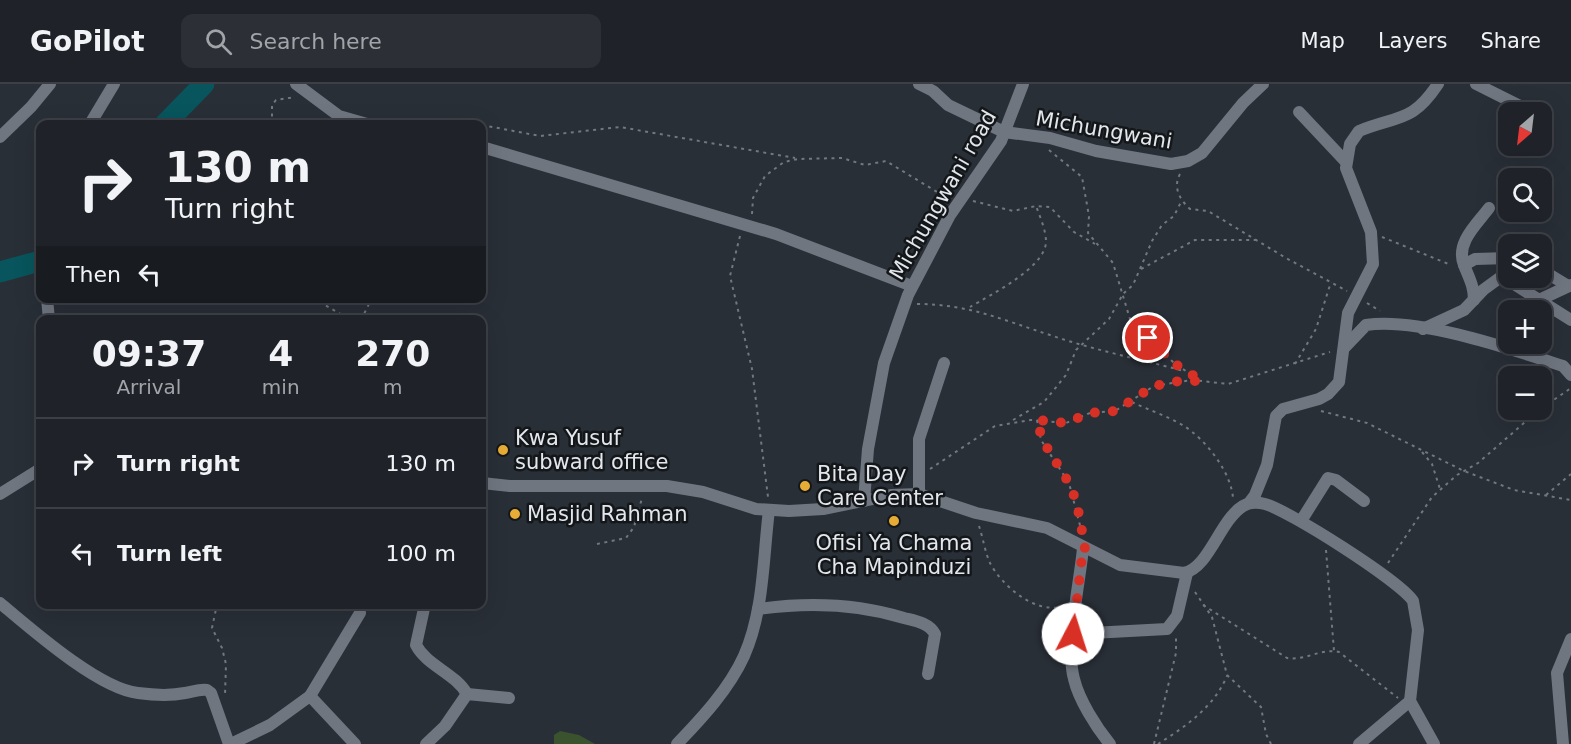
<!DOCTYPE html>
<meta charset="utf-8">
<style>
:root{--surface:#1f2329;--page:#2c2f35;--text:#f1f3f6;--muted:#a1a4a8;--line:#3c4046}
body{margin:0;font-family:"DejaVu Sans",sans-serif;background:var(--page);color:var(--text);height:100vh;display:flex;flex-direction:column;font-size:22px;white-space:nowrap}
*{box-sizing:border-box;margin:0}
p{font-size:20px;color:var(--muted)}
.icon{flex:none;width:33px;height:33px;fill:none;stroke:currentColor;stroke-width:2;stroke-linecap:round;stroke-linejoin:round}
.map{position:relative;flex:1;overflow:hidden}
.panel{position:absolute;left:36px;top:231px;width:450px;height:294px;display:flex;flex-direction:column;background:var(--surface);border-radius:12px;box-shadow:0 6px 24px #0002,0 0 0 2px var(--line)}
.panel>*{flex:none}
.banner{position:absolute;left:36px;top:36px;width:450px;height:183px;border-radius:12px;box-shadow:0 6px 24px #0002,0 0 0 2px var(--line);background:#1f2329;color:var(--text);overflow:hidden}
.needle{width:39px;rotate:208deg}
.buttons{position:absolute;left:1498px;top:18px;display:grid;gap:12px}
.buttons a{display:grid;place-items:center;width:54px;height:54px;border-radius:12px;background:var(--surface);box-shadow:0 6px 24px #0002,0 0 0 2px var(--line);font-size:30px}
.pin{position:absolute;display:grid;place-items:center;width:51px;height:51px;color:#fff;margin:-26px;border:3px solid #fff;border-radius:50%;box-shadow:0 2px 6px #0007}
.me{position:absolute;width:66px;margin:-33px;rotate:5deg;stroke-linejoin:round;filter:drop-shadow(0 0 4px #0008)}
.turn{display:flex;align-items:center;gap:21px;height:126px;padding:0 30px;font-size:27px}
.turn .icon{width:78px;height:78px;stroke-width:2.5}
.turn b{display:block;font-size:42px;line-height:51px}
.then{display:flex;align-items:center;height:57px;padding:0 30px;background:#0003;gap:12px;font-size:22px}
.eta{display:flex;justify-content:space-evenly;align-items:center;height:102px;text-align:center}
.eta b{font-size:36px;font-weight:700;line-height:42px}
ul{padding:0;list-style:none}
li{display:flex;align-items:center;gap:18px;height:90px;padding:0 30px;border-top:2px solid var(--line)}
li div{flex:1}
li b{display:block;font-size:22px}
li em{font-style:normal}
header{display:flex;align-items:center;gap:36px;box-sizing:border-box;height:84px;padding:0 30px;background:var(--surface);border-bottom:2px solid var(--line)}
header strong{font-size:28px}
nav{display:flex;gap:33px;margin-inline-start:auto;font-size:21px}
.search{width:420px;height:54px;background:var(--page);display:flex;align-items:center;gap:15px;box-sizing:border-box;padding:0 21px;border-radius:12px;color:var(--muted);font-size:22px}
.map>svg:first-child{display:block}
.green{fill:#3a522e}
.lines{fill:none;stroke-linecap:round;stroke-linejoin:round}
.river{stroke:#08555d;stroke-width:21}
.path{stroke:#72787e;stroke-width:2;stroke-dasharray:3 4.5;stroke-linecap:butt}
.street{stroke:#707680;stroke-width:12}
.route{stroke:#d93025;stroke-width:10;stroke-dasharray:0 18}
.poi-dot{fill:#e7ac36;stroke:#14171a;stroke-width:2}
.labels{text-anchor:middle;stroke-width:5;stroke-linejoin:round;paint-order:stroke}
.street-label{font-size:21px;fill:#e3e7ec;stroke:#14171a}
.poi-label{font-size:21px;fill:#e3e7ec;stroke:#14171a;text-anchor:start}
</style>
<header>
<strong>GoPilot</strong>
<div class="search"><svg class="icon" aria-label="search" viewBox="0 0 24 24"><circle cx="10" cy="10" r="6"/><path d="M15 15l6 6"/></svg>Search here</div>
<nav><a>Map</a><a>Layers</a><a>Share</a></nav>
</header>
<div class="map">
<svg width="1571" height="660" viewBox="0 0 1571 660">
<rect width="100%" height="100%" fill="#292f37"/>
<!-- green -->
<path class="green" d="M560,647l19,4 16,9h-41v-9z"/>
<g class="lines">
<!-- river -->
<g class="river">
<path d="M165,40l39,-40"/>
<path d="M0,188l40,-11"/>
</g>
<!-- path -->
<g class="path">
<path d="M272,40v-19l4,-5 19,-3"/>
<path d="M461,40h16"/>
<path d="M482,41l58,11 80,-9 175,31"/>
<path d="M1049,66l33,27 7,39 -1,17 25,30 17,56 45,45 25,16"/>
<path d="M1180,90c-7,13 -1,25 10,35l18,2 78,47 61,33"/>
<path d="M973,117l40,10 23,-5 14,1 24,25 21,12"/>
<path d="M752,130l1,-16 12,-22 19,-14 14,-3 44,-1 23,7 21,-4 61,37"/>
<path d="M740,152l-10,40 22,93 16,128"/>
<path d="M1382,153l69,28"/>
<path d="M1141,185l54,-29h62"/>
<path d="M313,214l31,18 18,1"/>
<path d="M1367,219l13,8"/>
<path d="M917,220c51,0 86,16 133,31 44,15 89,24 134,36"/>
<path d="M970,223c20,-12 75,-39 76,-65 0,-12 -6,-25 -10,-36"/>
<path d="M361,236l11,-22"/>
<path d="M1295,280l21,-35 15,-47"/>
<path d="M1132,318c16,8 36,14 52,24 22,14 47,46 49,72"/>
<path d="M1542,324l29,-20"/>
<path d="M1321,327l46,12 97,48 50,19 57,10"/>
<path d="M1013,336l31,-18 22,-27 10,-25 33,-31 14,-25 10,-9 19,-44 10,-16 12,-9 8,-16"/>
<path d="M1037,336l4,20 28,43 13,50"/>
<path d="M1422,368l10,12 8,25"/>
<path d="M930,385l65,-43 36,-6 35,3 24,-10 25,-2 39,-25 38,-6 36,4 102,-32"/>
<path d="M1546,411l25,-21"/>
<path d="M979,442c4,12 6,26 11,37 12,23 46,52 73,43"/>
<path d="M597,460l29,-6 8,-11 8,-29"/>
<path d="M1326,466l8,101"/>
<path d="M1388,479l44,-66 25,-22 21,-12 61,-53"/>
<path d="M1195,508l17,25 15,58 34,32 5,27 5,10"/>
<path d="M213,520l3,5 -4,19 10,20 4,16 -1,31"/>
<path d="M1203,521l84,53c19,3 33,-10 52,-6l59,46"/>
<path d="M1154,660l22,-91v-17"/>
<path d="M1158,660c27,-17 56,-37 69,-68"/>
</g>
<!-- street -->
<g class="street">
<path d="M296,0l43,32 28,8"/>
<path d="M919,0l14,7 15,14 56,27 46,6 46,13 75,13 17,-3 14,-8 41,-50 20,-19"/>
<path d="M1476,0l56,28"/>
<path d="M1299,28l47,50"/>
<path d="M1542,34l5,3"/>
<path d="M90,40l24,-40"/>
<path d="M0,53l31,-30 19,-23"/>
<path d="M482,63l294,87 136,52"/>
<path d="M1464,181l11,-6 34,-1"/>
<path d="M1542,186l26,16"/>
<path d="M1503,193l68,43"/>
<path d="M47,214l2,22"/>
<path d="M1474,216c0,-14 -5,-22 -10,-35 -9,-22 13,-41 25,-57"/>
<path d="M1539,216l32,-15"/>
<path d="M1423,245l41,-19 19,-20 26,-19"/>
<path d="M1344,264l22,-23c52,-8 145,24 197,41l8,9"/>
<path d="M482,399l28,3h157l36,6 53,17 33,2 34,-2 69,-14 27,-1 57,19 71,15 73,37 64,8c25,-5 36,-53 59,-67 7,-4 14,-4 22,-2 23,6 135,77 148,97l5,29 -8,71 24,43"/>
<path d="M0,410l40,-25"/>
<path d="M919,410v-55l25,-76"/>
<path d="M864,417l4,-52 16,-86 24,-68 42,-80 51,-74 22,-57"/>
<path d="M1249,419l6,-8 12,-30 9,-49 7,-7 36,-10 9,-5 11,-12 9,-69 25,-49 -2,-32 -25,-64 4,-24 9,-13c40,-16 53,-8 79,-47"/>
<path d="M1301,437l27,-43 8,2 28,21"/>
<path d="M1083,464c-3,34 -18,99 -9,131 5,21 22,48 36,65"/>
<path d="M0,519c31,26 99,86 138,90 15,2 32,3 47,0 7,-1 14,-4 22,-3l4,3 18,51"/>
<path d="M425,520l-9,41c11,21 39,28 51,49"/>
<path d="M758,525c50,-7 97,-6 146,9 12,3 25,5 31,16l-7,40"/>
<path d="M1073,550l94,-5 10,-13 10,-43"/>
<path d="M310,612l45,48"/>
<path d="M231,660l39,-19 40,-29 50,-83"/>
<path d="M426,660l19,-18 22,-32 42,4"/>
<path d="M677,660c25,-26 52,-55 67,-88 20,-45 19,-98 25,-146"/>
<path d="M1359,660l51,-43"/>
<path d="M1563,660l-6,-71 14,-34"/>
</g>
</g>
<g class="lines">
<!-- route -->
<path class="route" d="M1073,550l10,-86 2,1c-4,-21 -6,-46 -16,-65 -12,-24 -26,-35 -32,-64l29,3 24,-10 25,-2 39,-25 25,-5h23l-27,-17 -27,-26"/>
</g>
<!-- markers -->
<g class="poi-dot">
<circle cx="503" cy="366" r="6"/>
<circle cx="805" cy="402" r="6"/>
<circle cx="515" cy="430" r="6"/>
<circle cx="894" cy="437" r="6"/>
</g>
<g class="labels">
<!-- street labels -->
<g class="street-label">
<text transform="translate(1104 46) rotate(10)" y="7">Michungwani</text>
<text transform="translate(943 111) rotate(-60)" y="7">Michungwani road</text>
</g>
<!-- poi labels -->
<g class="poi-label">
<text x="515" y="361">Kwa Yusuf<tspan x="515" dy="24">subward office</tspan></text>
<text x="817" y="397">Bita Day<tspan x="817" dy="24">Care Center</tspan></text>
<text x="527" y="437">Masjid Rahman</text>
<text x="894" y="466" text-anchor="middle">Ofisi Ya Chama<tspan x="894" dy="24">Cha Mapinduzi</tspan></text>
</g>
</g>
</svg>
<div class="buttons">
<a><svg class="needle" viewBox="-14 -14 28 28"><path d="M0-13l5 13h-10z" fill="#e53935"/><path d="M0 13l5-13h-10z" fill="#a1a4a8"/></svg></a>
<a><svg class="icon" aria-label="search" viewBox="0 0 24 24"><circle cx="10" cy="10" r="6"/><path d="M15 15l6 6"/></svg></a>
<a><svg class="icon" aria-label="layers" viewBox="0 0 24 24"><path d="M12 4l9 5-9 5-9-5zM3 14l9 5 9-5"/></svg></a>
<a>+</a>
<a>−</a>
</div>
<div class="pin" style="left:1148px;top:254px;background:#d93025"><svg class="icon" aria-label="arrive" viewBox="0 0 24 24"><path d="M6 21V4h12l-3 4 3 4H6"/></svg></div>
<svg class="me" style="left:1073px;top:550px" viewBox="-20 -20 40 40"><circle r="19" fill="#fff"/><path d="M0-13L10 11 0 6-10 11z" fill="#d93025"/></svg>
<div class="banner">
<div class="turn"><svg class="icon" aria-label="right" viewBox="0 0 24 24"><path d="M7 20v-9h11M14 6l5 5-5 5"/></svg><div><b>130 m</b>Turn right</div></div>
<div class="then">Then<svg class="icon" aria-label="left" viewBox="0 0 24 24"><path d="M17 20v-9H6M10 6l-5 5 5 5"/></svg></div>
</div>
<section class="panel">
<div class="eta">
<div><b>09:37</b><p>Arrival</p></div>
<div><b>4</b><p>min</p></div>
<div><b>270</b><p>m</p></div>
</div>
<ul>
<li><svg class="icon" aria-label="right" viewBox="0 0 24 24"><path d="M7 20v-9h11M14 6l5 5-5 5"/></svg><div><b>Turn right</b></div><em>130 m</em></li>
<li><svg class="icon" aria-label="left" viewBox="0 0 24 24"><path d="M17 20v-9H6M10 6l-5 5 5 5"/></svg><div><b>Turn left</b></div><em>100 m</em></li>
</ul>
</section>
</div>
